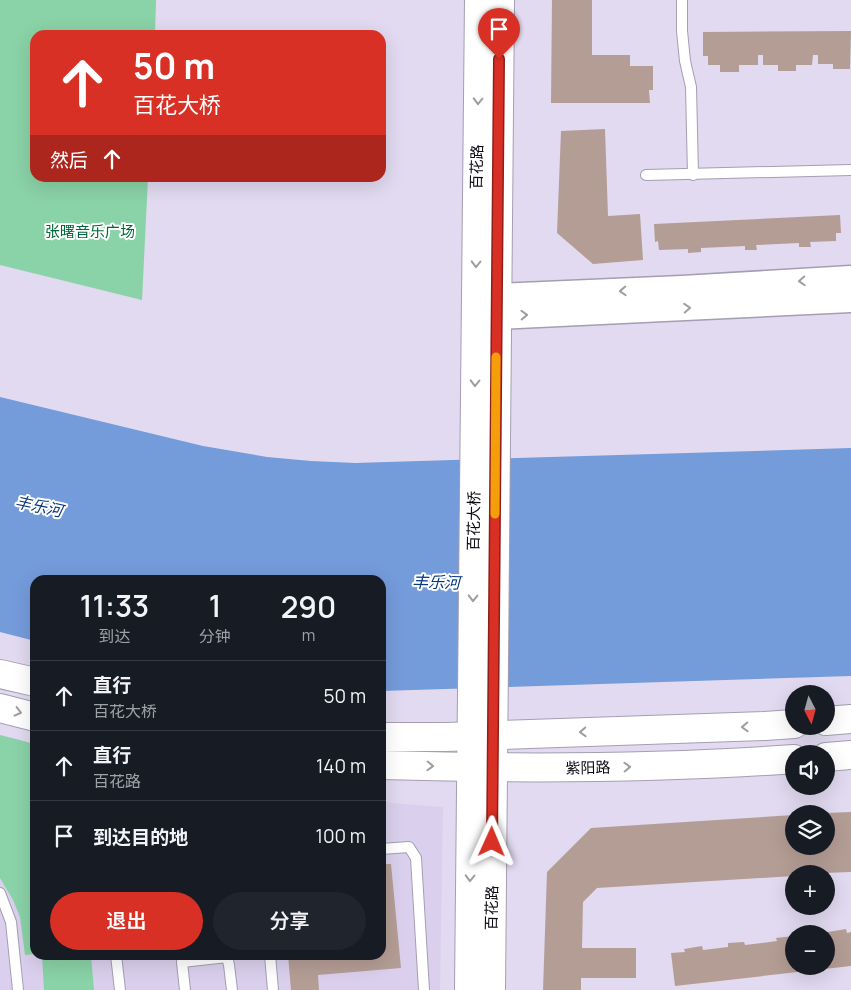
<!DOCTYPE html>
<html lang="zh">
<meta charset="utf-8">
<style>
:root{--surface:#171b24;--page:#20242c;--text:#f1f3f6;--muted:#9ea1a6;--line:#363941;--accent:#d93025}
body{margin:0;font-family:Manrope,"Noto Sans SC",sans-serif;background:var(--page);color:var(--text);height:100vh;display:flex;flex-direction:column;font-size:19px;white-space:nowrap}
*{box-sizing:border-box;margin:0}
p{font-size:16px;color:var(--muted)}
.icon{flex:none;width:28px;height:28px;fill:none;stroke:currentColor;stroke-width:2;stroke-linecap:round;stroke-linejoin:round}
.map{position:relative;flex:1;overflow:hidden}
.side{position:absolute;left:30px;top:575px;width:356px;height:385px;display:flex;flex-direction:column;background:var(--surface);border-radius:15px;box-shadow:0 5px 20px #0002}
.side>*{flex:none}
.top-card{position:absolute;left:30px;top:30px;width:356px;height:152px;border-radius:15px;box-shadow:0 5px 20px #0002;background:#d93025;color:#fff;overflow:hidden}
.needle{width:32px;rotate:174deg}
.buttons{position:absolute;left:785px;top:685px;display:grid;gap:10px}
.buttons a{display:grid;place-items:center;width:50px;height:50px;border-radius:50%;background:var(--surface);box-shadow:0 5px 20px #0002;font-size:25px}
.pin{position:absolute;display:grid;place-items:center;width:42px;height:42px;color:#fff;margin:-51px -21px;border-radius:50% 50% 50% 0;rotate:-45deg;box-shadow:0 0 5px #0007}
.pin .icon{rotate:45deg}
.me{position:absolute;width:55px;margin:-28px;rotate:1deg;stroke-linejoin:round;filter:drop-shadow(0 0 4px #0008)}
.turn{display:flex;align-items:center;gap:18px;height:105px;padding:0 20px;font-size:22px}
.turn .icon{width:65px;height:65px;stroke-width:2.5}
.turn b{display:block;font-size:35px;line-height:42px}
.then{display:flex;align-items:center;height:48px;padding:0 20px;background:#0003;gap:10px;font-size:19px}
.eta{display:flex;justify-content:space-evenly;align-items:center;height:85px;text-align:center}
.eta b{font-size:30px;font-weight:600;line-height:35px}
.action{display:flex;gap:10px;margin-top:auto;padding:10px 20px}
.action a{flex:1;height:58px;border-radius:30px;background:var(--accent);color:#fff;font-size:20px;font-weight:600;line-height:58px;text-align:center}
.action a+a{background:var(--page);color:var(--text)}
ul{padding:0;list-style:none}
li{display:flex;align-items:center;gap:15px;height:70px;padding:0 20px;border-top:1px solid var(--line)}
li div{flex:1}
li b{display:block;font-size:19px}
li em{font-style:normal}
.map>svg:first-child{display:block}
.built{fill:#dad0ed}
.green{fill:#8ad2a7}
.water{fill:#749bda}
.building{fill:#b49d95}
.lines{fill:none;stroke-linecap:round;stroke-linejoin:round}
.service-casing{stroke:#a59eb2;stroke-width:12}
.tertiary-casing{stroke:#a59eb2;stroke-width:29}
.secondary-casing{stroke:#a59eb2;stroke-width:30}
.primary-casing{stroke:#a59eb2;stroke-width:30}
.service{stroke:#fff;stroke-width:10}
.tertiary{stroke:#fff;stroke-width:26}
.secondary{stroke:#fff;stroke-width:28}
.primary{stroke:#fff;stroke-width:28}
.oneway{stroke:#9e9da0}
.route-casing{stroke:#8d1f18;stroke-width:12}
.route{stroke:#d93025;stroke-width:9}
.slow{stroke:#f59e0b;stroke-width:9}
.labels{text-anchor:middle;stroke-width:4;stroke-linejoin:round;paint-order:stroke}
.street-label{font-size:15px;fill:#0c0a11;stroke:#fff}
.park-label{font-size:15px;fill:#01663c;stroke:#fff}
.water-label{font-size:16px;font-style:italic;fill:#083981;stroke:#fff}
</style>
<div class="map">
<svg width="851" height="990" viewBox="0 0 851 990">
<rect width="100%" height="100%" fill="#e1daf0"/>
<!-- built -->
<path class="built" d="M0,735l35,9v211h346v-153l62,5 -3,183h-440z"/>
<!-- green -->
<g class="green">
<path d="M0,0h156l-1,35h-120v143h113l-6,122 -142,-35z"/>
<path d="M0,735l35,9v210l-10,1 -5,-38 -7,-17 -13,-22z"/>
<path d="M42,955h49l3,35h-50z"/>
</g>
<!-- water -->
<path class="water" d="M0,397l203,49 64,11 44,4 44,2 496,-15v228l-470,15v-111h-346v61l-35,-9z"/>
<!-- building -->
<g class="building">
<path d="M552,0h40v55h38v11h23v24h-4l1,13h-99z"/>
<path d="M851,31l-1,38h-17v-5h-15v-9h-5l-1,10h-16v6h-18v-6h-15v-10h-5v10h-19v7h-19v-7h-12v-9h-5v-24z"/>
<path d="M605,129l3,87 32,-2 3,46 -50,4 -36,-31 4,-102z"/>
<path d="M840,215l1,18h-5v8l-26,1 1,5h-12v-4l-43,2 1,5h-12v-4l-44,2v4l-13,1v-4l-29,1 -1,-9 -3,1 -1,-18z"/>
<path d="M851,812v60l-57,2v2l-197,12 -14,14 -1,46h54v30h-55v12h-38l4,-118 44,-44 203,-13v31h32v-33z"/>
<path d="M381,864h10l10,104 -83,7 1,15h-28l-3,-35h93z"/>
<path d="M846,929l1,4 4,-1v34l-176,20 -4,-33 14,-1 -1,-3 18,-3 1,4 25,-3v-4l16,-1 1,3 32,-4 -1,-3 18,-2v30h32v-31h2v-3z"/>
</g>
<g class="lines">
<!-- service casing -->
<g class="service-casing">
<g id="service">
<path d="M682,0v31l3,30 6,26 2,88"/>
<path d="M646,175l205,-5"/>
<path d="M381,849l28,-2 7,11 8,132"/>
<path d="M0,893l11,29 7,68"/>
<path d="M116,955l4,35"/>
<path d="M270,955l3,35"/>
<path d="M185,990l-3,-28 45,-5 2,8 3,25"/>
</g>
</g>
<!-- tertiary casing -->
<g class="tertiary-casing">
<g id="tertiary">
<path d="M476,298l206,-9 169,-10"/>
<path d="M476,317l375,-18"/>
</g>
</g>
<!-- secondary casing -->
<g class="secondary-casing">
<g id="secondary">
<path d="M0,674l35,8"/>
<path d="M0,708l35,9"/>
<path d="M826,721l25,-2"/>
<path d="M381,737h65l319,-11 29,-2"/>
<path d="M826,757l25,-2"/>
<path d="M381,765c138,4 275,4 413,-6"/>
</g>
</g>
<!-- primary casing -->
<g class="primary-casing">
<g id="primary">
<path d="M469,990l10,-990"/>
<path d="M491,990l9,-990"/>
</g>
</g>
<!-- service -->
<use href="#service" class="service"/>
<!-- tertiary -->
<use href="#tertiary" class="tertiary"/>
<!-- secondary -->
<use href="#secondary" class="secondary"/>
<!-- primary -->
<use href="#primary" class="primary"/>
</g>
<!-- one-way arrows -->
<defs><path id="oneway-chevron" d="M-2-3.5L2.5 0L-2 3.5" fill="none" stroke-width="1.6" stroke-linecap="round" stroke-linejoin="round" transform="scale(1.25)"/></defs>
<g class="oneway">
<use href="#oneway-chevron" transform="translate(478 101) rotate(91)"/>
<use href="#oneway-chevron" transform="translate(476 264) rotate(91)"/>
<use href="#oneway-chevron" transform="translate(802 281) rotate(177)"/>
<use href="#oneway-chevron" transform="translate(623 291) rotate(178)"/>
<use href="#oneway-chevron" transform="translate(687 308) rotate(-4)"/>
<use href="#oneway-chevron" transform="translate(524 315) rotate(-2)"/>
<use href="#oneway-chevron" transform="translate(475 383) rotate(91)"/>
<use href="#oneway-chevron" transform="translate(473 598) rotate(91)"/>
<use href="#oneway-chevron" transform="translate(18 712) rotate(14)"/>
<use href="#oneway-chevron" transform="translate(745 727) rotate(178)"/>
<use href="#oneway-chevron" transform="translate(583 732) rotate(178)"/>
<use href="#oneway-chevron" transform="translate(430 766) rotate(2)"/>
<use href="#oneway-chevron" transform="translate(627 767) rotate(-2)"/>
<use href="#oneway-chevron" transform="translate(470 878) rotate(91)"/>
</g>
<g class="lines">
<!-- route casing -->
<g class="route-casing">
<path id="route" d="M492,842l7,-783"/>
</g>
<!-- route -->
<use href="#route" class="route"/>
<!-- slow -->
<path class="slow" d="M495,514l1,-157"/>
</g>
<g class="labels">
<!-- street labels -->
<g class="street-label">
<text transform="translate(477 167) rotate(-89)" y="5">百花路</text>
<text transform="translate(474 521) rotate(-89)" y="5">百花大桥</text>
<text transform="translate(588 768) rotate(-1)" y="5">紫阳路</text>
<text transform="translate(492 908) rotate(-89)" y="5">百花路</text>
</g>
<!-- park labels -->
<g class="park-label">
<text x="90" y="237">张曙音乐广场</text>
</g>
<!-- water labels -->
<g class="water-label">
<text transform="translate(39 506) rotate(12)" y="6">丰乐河</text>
<text transform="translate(436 582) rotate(1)" y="6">丰乐河</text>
</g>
</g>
</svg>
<div class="buttons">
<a><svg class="needle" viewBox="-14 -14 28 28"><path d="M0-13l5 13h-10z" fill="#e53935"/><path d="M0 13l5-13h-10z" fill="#9ea1a6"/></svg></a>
<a><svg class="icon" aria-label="sound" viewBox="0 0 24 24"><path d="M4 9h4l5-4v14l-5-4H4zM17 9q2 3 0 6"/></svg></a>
<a><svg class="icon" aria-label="layers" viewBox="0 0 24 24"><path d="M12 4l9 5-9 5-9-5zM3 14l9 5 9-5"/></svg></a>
<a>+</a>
<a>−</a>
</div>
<div class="pin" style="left:499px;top:59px;background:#d93025"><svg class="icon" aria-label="arrive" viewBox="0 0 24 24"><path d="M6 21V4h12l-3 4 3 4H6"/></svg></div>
<svg class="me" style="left:492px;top:842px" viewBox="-20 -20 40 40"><path d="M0-17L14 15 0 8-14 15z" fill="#d93025" stroke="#fff" stroke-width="4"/></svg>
<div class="top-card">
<div class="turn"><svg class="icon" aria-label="ahead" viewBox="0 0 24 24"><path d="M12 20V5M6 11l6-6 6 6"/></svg><div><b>50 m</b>百花大桥</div></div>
<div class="then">然后<svg class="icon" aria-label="ahead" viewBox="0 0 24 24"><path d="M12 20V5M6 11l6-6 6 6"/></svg></div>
</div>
<section class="side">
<div class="eta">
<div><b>11:33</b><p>到达</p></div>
<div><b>1</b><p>分钟</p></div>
<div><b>290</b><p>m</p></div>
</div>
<ul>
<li><svg class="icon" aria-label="ahead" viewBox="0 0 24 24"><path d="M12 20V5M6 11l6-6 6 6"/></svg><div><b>直行</b><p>百花大桥</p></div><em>50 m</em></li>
<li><svg class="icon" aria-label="ahead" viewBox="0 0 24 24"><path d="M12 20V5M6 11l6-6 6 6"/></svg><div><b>直行</b><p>百花路</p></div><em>140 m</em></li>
<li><svg class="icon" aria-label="arrive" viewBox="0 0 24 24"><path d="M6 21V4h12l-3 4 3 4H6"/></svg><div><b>到达目的地</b></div><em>100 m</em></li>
</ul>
<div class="action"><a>退出</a><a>分享</a></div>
</section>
</div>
